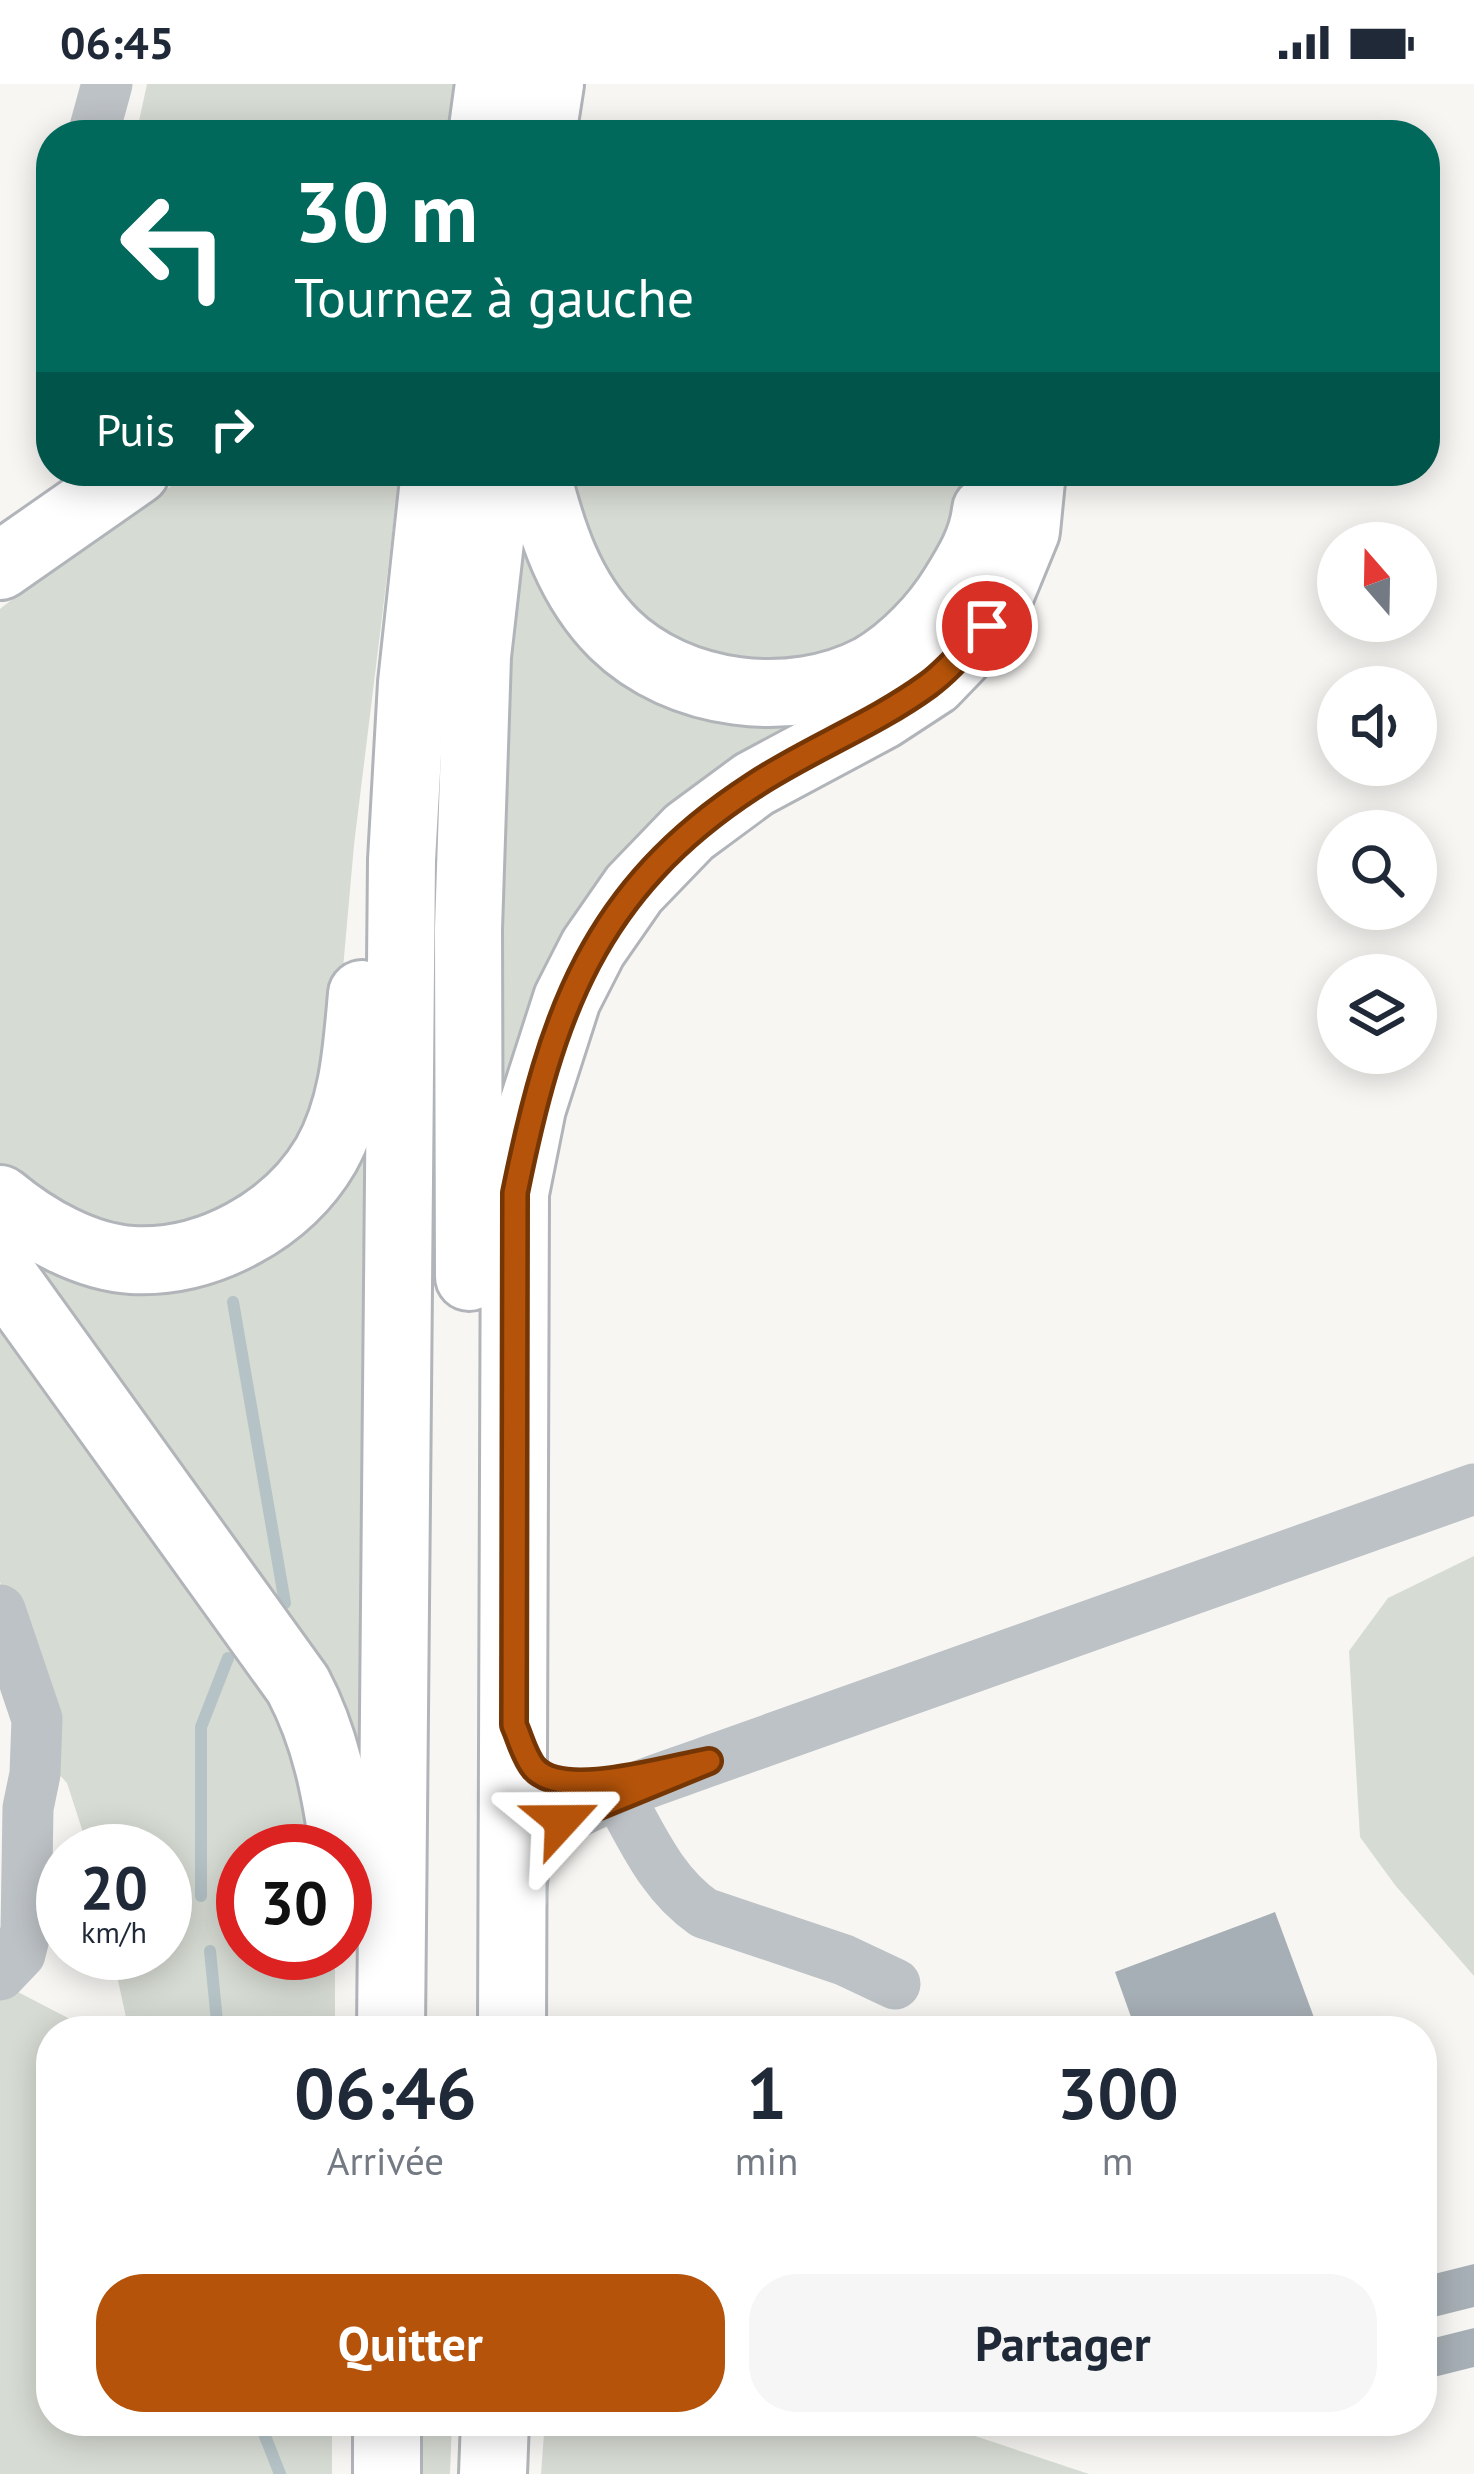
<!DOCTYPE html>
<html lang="fr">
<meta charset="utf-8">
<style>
:root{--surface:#fff;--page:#f6f6f7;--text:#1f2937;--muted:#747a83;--accent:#b45309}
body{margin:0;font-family:"PT Sans",sans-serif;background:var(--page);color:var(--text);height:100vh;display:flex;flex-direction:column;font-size:45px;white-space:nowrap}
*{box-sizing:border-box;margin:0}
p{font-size:39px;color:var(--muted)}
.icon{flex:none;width:66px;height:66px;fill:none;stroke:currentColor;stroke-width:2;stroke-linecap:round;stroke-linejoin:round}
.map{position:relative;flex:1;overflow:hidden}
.sheet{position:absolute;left:36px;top:1932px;width:1401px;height:420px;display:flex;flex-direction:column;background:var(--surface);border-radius:48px;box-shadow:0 6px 30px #0003}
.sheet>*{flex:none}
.guide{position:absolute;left:36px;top:36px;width:1404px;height:366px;border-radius:48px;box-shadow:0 6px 30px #0003;background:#00695c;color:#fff;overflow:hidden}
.needle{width:78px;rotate:340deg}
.tools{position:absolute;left:1317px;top:438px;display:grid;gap:24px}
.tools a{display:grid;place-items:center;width:120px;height:120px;border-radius:50%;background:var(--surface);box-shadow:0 6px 30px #0003;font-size:60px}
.speed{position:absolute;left:36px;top:1740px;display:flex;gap:24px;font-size:60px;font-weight:700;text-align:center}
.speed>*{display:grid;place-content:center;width:156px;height:156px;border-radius:50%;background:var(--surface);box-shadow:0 6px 30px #0003;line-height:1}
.speed small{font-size:30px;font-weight:400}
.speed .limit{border:18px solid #d22;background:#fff;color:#111}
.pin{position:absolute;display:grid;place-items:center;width:102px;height:102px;color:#fff;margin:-51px;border:6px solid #fff;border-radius:50%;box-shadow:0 3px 12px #0007}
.me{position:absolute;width:132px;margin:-66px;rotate:66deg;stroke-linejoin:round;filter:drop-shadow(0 0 9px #0008)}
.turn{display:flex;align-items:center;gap:42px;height:252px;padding:0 60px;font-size:54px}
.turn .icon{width:156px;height:156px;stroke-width:2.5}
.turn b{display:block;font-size:84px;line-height:102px}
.then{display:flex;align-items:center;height:114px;padding:0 60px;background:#0003;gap:24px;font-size:45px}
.eta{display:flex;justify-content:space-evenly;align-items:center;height:204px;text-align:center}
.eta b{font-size:72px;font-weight:700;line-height:84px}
.primary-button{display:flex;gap:24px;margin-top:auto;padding:24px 60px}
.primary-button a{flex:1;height:138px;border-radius:48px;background:var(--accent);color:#fff;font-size:48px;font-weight:700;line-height:138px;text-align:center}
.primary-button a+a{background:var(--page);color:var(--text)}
.status{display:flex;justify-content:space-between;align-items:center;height:84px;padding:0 60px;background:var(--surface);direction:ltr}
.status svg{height:33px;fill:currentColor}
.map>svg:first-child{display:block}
.green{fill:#d6dbd3}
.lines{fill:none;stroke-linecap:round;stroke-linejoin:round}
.stream{stroke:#b5c3c6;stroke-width:12}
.building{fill:#a6afb5}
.highway-casing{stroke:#b1b5b9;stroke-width:72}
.minor{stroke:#bdc2c6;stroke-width:51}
.highway{stroke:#fff;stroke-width:66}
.route-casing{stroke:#753606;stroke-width:30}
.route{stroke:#b45309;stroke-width:21}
</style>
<div class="status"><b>06:45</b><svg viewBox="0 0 49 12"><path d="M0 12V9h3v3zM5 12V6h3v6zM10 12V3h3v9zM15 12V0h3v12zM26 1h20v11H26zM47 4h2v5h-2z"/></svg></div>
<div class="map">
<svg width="1474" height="2390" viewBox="0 0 1474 2390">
<rect width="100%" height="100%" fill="#f7f6f3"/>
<!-- green -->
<g class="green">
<path d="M147,0h312l-9,51h-314z"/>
<path d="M193,387h207l-46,374 -22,247 -72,116 -137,35 -123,-72v-562l58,-46z"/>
<path d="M568,387h412v39l-88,133 -155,36 -125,-76z"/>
<path d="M521,442l23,55 291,130 -153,113 -181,348 1,-394z"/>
<path d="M361,1069l8,1 -8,603 -10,3 -332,-514 63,31z"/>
<path d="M0,1228l257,346 71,193h-85v102h92v78h-206l-17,-78h53v-102h-76l-22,-68 -14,-15 -13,-76 -40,-110z"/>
<path d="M1474,1472v420l-79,-91 -35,-48 -11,-186 39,-53z"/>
<path d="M18,1908l75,39h-42v390h281v53h-332v-481z"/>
<path d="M416,2337h36l-2,53h-35z"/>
<path d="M545,2337h385l159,53h-548z"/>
</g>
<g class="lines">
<!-- stream -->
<g class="stream">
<path d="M233,1218l52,301"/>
<path d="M201,1812v-169l27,-69"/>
<path d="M210,1867l8,80"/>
<path d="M259,2337l21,53"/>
</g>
</g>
<!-- building -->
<g class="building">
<path d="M1275,1828l44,119h-183l-21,-59z"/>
<path d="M1474,2180v43l-52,13v-43z"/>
<path d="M1474,2244v39l-52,13v-39z"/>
</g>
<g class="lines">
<!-- highway casing -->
<g class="highway-casing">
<g id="highway">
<path d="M482,51l7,-51"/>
<path d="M542,51l8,-51"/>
<path d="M536,387c15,60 33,118 78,163 64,63 178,77 257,35 33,-19 64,-52 83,-83 15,-24 29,-47 32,-76"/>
<path d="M0,482l136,-95"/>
<path d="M0,1115c36,30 85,58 132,61 76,4 156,-40 194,-105 28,-50 31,-105 36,-161"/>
<path d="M0,1187l298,414c28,53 38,107 46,166"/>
<path d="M469,1193l-1,-348 9,-273 21,-185"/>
<path d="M391,1947l11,-1171 10,-177 23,-212"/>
<path d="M512,1947l3,-838 17,-85 35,-109 26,-51 41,-59 55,-57 65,-48 127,-68 52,-34 54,-56 39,-95 6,-60"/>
<path d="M387,2390v-53"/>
<path d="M493,2390l2,-53"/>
</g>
</g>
<!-- minor -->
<g class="minor">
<path d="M93,51l14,-51"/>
<path d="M0,1526l37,109 -2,55 -7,34 -2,122 -6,24 -20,21"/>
<path d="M619,1712c24,43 43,88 85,117l140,47 51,24"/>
<path d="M522,1813c2,-19 3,-40 15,-55 25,-34 130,-65 172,-81l765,-272"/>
</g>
<!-- highway -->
<use href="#highway" class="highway"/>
</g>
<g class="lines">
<!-- route casing -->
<g class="route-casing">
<path id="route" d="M562,1737l147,-60c-40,7 -146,40 -175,7 -10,-12 -14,-30 -20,-43l1,-532c36,-178 78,-303 238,-407 56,-37 120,-61 175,-101 22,-16 40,-39 59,-59"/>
</g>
<!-- route -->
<use href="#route" class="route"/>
</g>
</svg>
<div class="tools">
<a><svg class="needle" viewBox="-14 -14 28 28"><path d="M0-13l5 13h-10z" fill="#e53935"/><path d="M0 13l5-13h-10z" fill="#747a83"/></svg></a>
<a><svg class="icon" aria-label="sound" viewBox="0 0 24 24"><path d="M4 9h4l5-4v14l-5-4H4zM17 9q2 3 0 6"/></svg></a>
<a><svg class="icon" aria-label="search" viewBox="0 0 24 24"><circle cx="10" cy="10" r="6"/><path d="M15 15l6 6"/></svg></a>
<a><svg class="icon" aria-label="layers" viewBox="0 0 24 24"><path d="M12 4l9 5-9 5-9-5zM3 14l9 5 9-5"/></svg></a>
</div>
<div class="speed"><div>20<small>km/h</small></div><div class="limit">30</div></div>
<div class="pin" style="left:987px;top:542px;background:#d93025"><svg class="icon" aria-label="arrive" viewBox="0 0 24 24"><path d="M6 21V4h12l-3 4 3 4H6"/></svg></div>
<svg class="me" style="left:562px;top:1737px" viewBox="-20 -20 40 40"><path d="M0-17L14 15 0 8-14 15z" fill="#b45309" stroke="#fff" stroke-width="4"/></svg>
<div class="guide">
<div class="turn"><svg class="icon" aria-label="left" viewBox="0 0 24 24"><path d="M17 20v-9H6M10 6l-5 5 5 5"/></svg><div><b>30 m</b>Tournez à gauche</div></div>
<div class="then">Puis<svg class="icon" aria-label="right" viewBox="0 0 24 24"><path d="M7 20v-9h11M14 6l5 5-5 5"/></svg></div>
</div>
<section class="sheet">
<div class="eta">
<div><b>06:46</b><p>Arrivée</p></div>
<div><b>1</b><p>min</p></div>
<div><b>300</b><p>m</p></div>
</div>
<div class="primary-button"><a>Quitter</a><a>Partager</a></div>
</section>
</div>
